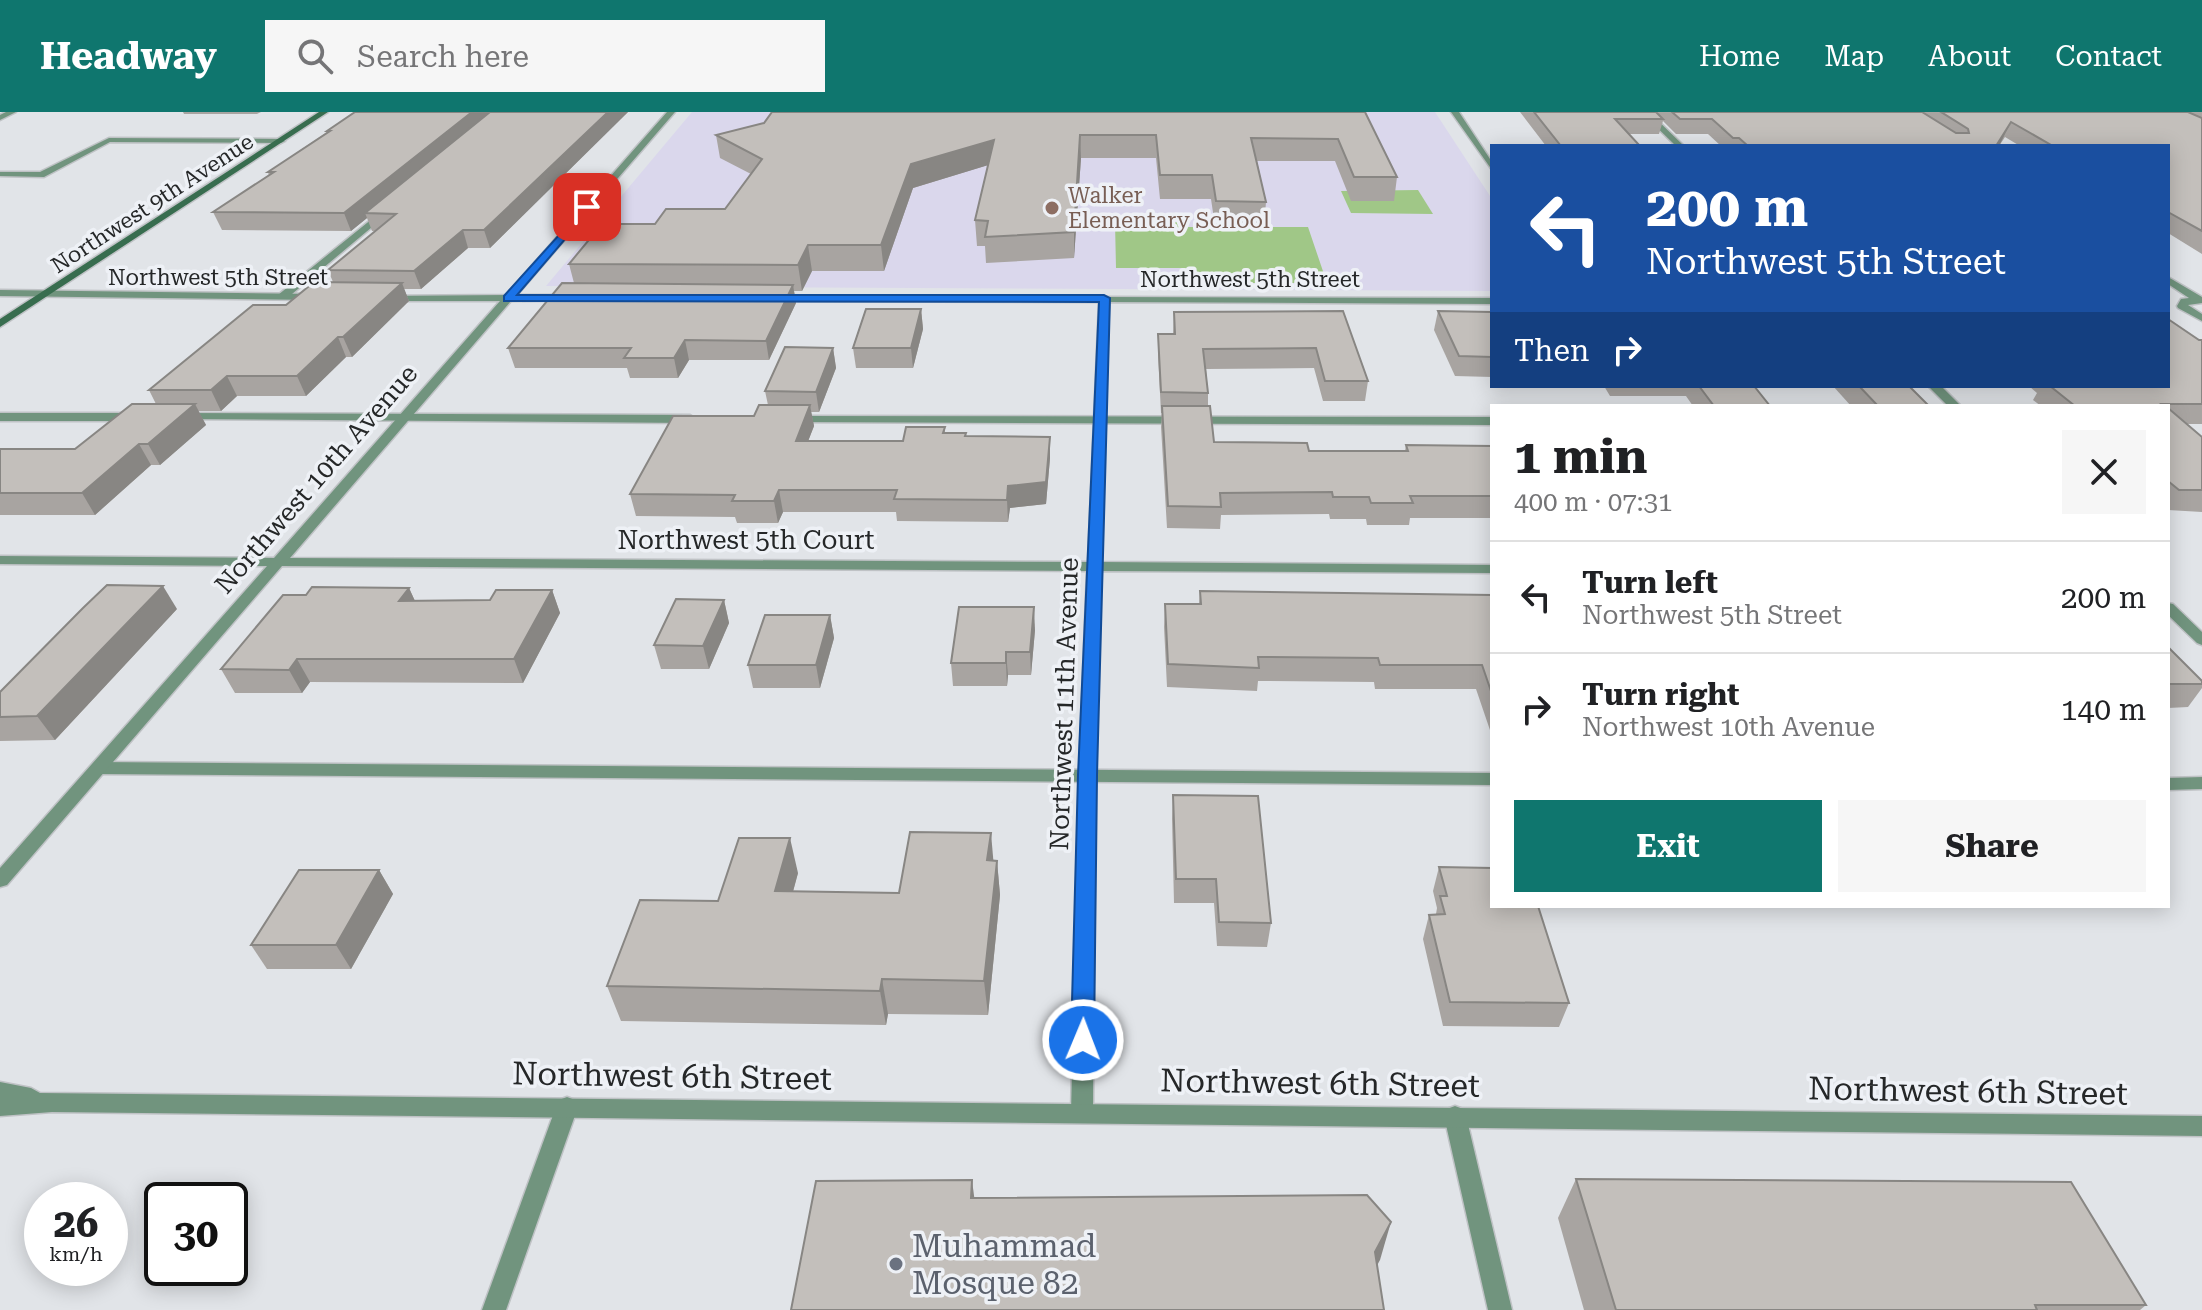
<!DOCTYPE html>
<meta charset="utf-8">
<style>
:root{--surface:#fff;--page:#f6f6f6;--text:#202124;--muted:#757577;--line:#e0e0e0;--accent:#0f766e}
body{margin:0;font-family:"Roboto Serif",serif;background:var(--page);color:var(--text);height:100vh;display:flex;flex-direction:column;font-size:30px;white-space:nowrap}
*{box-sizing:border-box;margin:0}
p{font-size:26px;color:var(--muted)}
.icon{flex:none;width:44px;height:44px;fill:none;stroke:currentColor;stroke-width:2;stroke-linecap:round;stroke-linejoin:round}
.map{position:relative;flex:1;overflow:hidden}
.drawer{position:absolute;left:1490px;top:292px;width:680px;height:504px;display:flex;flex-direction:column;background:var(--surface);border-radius:0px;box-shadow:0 4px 20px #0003}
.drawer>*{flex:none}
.top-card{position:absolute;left:1490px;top:32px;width:680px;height:244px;border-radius:0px;box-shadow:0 4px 20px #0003;background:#1a4fa0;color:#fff;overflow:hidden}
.speed{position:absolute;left:24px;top:1070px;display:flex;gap:16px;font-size:40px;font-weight:700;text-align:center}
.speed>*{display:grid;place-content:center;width:104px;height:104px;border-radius:50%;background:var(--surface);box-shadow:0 4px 20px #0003;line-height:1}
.speed small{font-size:20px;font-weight:400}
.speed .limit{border:4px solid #111;border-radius:12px;background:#fff;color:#111}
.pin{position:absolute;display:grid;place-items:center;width:68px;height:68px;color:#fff;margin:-34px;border-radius:16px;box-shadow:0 4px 12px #0006}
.me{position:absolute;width:88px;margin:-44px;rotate:1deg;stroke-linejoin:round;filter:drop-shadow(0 0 6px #0008)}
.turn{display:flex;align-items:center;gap:28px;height:168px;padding:0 24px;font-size:36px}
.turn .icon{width:104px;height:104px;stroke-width:2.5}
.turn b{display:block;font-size:56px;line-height:68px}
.then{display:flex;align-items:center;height:76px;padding:0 24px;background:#0003;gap:16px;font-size:30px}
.round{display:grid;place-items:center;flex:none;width:84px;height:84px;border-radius:0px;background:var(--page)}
.head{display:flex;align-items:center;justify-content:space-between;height:136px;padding:0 24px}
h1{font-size:48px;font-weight:700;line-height:60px}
.cta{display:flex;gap:16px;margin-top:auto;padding:16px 24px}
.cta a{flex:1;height:92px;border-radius:0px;background:var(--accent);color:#fff;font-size:32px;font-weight:700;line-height:92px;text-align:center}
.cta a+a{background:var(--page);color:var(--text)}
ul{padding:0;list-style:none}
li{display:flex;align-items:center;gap:24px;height:112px;padding:0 24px;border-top:2px solid var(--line)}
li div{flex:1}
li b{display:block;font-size:30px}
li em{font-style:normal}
header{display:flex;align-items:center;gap:48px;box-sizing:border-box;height:112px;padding:0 40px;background:var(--accent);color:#fff}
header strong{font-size:38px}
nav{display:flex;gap:44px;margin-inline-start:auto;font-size:28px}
.search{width:560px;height:72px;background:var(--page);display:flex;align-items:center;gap:20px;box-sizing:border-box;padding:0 28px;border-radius:0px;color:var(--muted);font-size:30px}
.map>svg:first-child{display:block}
.education{fill:#dad7ec}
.green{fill:#a0c787}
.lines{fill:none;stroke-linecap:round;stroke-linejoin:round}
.service-casing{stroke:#bfc2c5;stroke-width:3}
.minor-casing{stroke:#bfc2c5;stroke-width:3}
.tertiary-casing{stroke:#bfc2c5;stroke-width:3}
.secondary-casing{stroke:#bfc2c5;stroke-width:3}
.service{fill:#71947e;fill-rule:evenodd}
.minor{fill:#71947e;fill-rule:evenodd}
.tertiary{fill:#71947e;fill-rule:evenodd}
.secondary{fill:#386d4f;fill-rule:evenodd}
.wall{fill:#a8a4a1}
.shaded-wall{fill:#888683}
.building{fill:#c3bfbb;stroke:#888683;stroke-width:2}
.route{fill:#1a73e8;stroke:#114b97;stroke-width:2}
.education-dot{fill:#8d6e63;stroke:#eef1f6;stroke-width:3}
.worship-dot{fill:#6b7280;stroke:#eef1f6;stroke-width:3}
.labels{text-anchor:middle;stroke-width:7;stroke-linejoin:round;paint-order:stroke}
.far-education-label{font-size:22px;fill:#785e54;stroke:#eef1f6;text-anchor:start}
.far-street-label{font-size:22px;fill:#252728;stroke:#eef1f6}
.street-label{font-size:26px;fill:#252728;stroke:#eef1f6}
.near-street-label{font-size:32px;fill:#252728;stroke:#eef1f6}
.near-worship-label{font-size:32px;fill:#5b616d;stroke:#eef1f6;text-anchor:start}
</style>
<header>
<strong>Headway</strong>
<div class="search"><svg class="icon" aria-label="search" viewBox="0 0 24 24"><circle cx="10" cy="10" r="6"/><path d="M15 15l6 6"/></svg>Search here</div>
<nav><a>Home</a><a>Map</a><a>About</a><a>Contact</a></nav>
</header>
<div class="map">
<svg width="2202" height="1198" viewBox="0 0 2202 1198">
<rect width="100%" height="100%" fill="#e1e4e8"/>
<!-- education -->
<path class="education" d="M692,0h743l57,87v92l-946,-5z"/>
<!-- green -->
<g class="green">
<path d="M1418,78l15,24 -82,-1 -10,-22z"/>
<path d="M1115,110h62l2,5h129l19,56h-142l-2,-15h-67z"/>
</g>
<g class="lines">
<!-- service casing -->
<g class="service-casing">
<g id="service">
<path d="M109,26l172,1 4,2 -4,2 -171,-1 -66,35 -44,-1v-4h40z"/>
<path d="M383,98l7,2 -104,87h-8v-4z"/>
<path d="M0,301h134l6,4 -6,4h-134z"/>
<path d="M182,301l508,2 6,4 -6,4 -512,-4 -2,-2z"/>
<path d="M794,304l698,1v8l-702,-3v-4z"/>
<path d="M97,650l1395,11v12l-1395,-11 -8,-6z"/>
<path d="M2202,665v12l-34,1v-12z"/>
</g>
</g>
<!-- minor casing -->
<g class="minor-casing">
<g id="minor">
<path d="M6,0h10l-16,8v-5z"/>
<path d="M667,0h8l-158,183h53l5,3 -1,2 -63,1 -221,257 798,4 11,-260 -326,-1 -5,-3 1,-2 723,2v6l-383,-2 -8,260 391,3v8l-391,-2 -6,204 -2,338 -3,7 -8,3 -8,-3 -3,-7 8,-338 8,-204 -805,-5 -275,319 -7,2v-19l267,-302 -267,-2v-8l274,2 226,-257h-115l-5,-3 1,-2 125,-1z"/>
<path d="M1451,0h8l33,50v8z"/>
<path d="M1641,0h8l35,34h-8z"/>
<path d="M2168,165l34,20v6l-14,2 14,9v7l-24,-13 -1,-2 4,-7 8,-1 -21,-14z"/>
<path d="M0,178l318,4 5,3 -5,3 -318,-4z"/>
<path d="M1928,274h13l20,20h-13z"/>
<path d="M2168,491l5,1 29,28v13l-5,-2 -29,-28z"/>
<path d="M567,985l8,3 3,7 -72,203h-24l74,-203 3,-7z"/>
<path d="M1455,994l8,3 3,7 46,194h-24l-44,-194 3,-7z"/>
</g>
</g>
<!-- tertiary casing -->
<g class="tertiary-casing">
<path id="tertiary" d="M0,970l31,6 9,5 2162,23v20l-2150,-24 -52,4z"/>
</g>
<!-- secondary casing -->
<g class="secondary-casing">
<path id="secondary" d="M319,0h9l-328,215v-8z"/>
</g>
<!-- service -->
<use href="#service" class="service"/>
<!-- minor -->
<use href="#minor" class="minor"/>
<!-- tertiary -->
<use href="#tertiary" class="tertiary"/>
<!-- secondary -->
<use href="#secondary" class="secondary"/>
</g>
<!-- wall -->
<g class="wall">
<path d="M183,0h78l-4,2h-73z"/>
<path d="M355,0h273l-138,136h-22l-47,41h-17l5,12 -57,56h-6l-40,39h-69l-16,15h-23l8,14 -46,40h-9l-56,50h-95v-66h75l81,-45 -7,-14 137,-85 47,-23 -5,-12 47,-39h-3l-5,-13 -16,13 -129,-1 -9,-18 56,-36 -1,-4 59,-40v-1z"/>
<path d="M1365,0l32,65 -3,24h-43l-16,-40h-78l9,41 -2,24h-49l-4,-27h-51l-4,-41h-75l-7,100 -88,5 -1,-17h-8l-2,-26 13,-55 -75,23 -29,83h-72l-10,20h-8l2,12 -27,57h-80l-11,18h-48l-3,-10h-112l-7,-20 66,-65 -5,-19 86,-40 70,-15 26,-35 -31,-16 -4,-23z"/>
<path d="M1520,0h682v142l-34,-21v-87h-148l-15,-9 -6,9h-278l-13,-12h-32l-13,-13 -4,13h-30l11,12h-94z"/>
<path d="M921,197l2,20 -10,39h-57l-3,-20z"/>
<path d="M1343,199l25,70 -3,20h-42l-9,-33 -108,1 2,24v13l6,36 95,9h96l1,-6 86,1v72h-82l-1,7h-42l-1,-6h-36l-1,-5 -108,1 -1,14 -53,-1 -6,-101 1,-14h-1l-3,-59v-20h15l1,-22z"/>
<path d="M1438,199l54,1v65l-37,-1 -21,-46z"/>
<path d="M2199,228h3v84h-16l16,13v75l-34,-2v-104h-127l-8,-6 4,-7 -8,-7h139z"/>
<path d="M833,236l3,20 -17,44h-8l3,14 -6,15h95l42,-14v6l21,3 84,22 -4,46 -36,4 -2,14 -111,-1 -1,-9h-113l-5,11h-41l-2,-6 -99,-1 -6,-22 124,-78 14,-11 -3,-14z"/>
<path d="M1604,274h150l16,20h-77l-7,-10h-76z"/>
<path d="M1833,274h76l20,20h-78z"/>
<path d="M409,476l6,13 75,-1 62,-10 8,23 -37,70 -213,-1 -8,11h-67l-14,-24 85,-74z"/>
<path d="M1200,479l292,4v141l-16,-47h-101l-1,-7 -116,-1 -1,10 -90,-4 -3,-60 1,-23h34z"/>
<path d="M724,488l5,23 -20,46h-48l-7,-24z"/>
<path d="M177,497l-122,131 -55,1v-49z"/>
<path d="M830,503l4,23 -14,50h-67l-5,-23z"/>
<path d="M1035,518l-4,45h-23l-1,11h-54l-2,-23z"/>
<path d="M2168,535l34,34v7l-14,19 -20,1z"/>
<path d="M1173,683l98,128 -4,24 -50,-1 -3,-43h-40l-2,-84z"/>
<path d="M993,749h4l3,34 -12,120 -100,-1 -2,11 -265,-4 -14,-35 111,-85 80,-28 -5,18 106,2z"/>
<path d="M1439,755l130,136 -10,24 -116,-1 -20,-87 6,-24 7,-1 1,-6 -4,-17z"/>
<path d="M379,758l14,24 -42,75h-84l-16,-24z"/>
<path d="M1576,1067l570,126 -6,5h-556l-26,-92z"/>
</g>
<!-- shaded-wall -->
<g class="shaded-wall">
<path d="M472,0h24l-131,101 2,5 -16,13 -7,-18z"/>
<path d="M608,0h20l-138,136 -6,-18z"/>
<path d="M2011,10l-12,24h-3z"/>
<path d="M1080,23l1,23 -7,100v-26z"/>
<path d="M994,28l1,23 -82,25 -29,83 -3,-26 30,-81z"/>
<path d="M463,118l5,18 -47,41 -7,-18z"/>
<path d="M808,133l4,26 -10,20 -4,-26z"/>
<path d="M402,171l7,18 -57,56 -9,-20z"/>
<path d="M793,173l3,18 -27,57 -3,-19z"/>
<path d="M921,197l2,20 -10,39 -2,-20z"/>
<path d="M338,225l8,20 -40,39 -9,-20z"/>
<path d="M685,228l4,20 -11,18 -4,-20z"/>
<path d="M833,236l3,20 -17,44 -3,-20z"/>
<path d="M227,264l10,20 -16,15 -10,-21z"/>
<path d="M195,292l11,21 -46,40 -12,-21z"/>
<path d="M810,293l4,21 -14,36 -4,-21z"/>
<path d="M1050,325v21l-4,46 -36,4 -2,14 -1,-22 1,-14z"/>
<path d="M139,332l12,21 -56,50 -13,-22z"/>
<path d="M779,378l4,22 -5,11 -4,-22z"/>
<path d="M163,474l14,23 -122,131 -18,-24z"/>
<path d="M409,476l10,22 -20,-9z"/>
<path d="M552,478l8,23 -37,70 -9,-24z"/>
<path d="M724,488l5,23 -20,46 -6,-23z"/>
<path d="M1034,495l1,23 -4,45 -1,-23z"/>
<path d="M830,503l4,23 -14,50 -4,-23z"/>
<path d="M1006,540l2,23 -1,11 -1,-23z"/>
<path d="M297,547l13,23 -8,11 -13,-23z"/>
<path d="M991,721l3,35 -7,-8z"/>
<path d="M790,726l8,35 -14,52 -9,-34z"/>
<path d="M997,749l3,34 -12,120 -4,-34z"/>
<path d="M379,758l14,24 -42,75 -15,-24z"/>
<path d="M882,867l6,35 -2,11 -6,-34z"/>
<path d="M972,1068l5,39 -6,-21z"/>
<path d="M1391,1110l-11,38 -16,29 11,-37z"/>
</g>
<!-- building -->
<g class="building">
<path d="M355,0h117l-128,101 -131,-1 61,-40h-6l62,-41h-3z"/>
<path d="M490,0h118l-124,118h-21l-49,41 -86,-1 68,-56 -31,-1z"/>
<path d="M772,0h593l32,65h-43l-16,-38 -87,-1 15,64 -50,-1 -4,-26h-52l-4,-40h-76l-6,97 -89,5 3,-16 -13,-1 19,-80 -83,24 -30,81h-73l-10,20 -229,-1 33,-40h53l11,-15h59l37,-50 -46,-24 48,-12z"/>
<path d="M1534,0h122l7,7h-48l25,27h-79z"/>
<path d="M1672,0h250l34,21h13l-1,-4 -27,-17h247l14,6v113l-34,-19v-66h-115l-42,-24 -15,24h-248l-9,-8h-6l-21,-19h-32z"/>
<path d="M314,170l88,1 -59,54h-5l-41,39h-70l-16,14h-62l104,-85h33z"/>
<path d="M562,171l231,2 -27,56 -81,-1 -11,18h-50l7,-10h-123z"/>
<path d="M866,197h55l-10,39h-58z"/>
<path d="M1343,199l25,70h-43l-9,-33 -113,1 5,44 -47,-1 -3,-58h17l-1,-22z"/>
<path d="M1438,199l54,1v45l-33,-1z"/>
<path d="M2168,207l31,21h3v64h-40l3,2h-90l-25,-20h118z"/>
<path d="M785,235l48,1 -17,44 -51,-1z"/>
<path d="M1699,274h55l16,20h-56z"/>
<path d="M1859,274h50l20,20h-51z"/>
<path d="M132,292h63l-47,40h-9l-57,49h-82v-44h75z"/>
<path d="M759,293h51l-14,36h107l3,-14h39l-2,6h23l-1,3 85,1 -4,45 -38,4 -1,14 -113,-1 3,-9h-118l-5,11h-42l3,-6 -105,-1 43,-78h81z"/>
<path d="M1162,294h48l4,36 93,1 2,8h99l-2,-6 86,1v50h-82l3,7h-42l-2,-6h-36l-1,-5 -112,1 1,14 -53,-1z"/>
<path d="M2168,296l34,29v53h-23l-11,-9z"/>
<path d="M107,473l56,1 -126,130 -37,1v-25l83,-84z"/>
<path d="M312,475l97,1 -10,13 91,-1 6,-10h56l-38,69h-217l-8,11 -68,-1 62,-74h23z"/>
<path d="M1200,479l292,4v99l-10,-29h-102l-2,-7 -120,-1 1,11 -91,-4 -3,-60h36z"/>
<path d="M676,487l48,1 -21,46 -49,-1z"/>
<path d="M959,495h75l-4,45h-24v11h-55z"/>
<path d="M765,503h65l-14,50h-68z"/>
<path d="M2168,535l34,34v3h-34z"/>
<path d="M1173,683l85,1 13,127 -52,-1 -3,-43h-40z"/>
<path d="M910,720l81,1 -4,27 10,1 -13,120 -102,-2 -2,12 -273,-5 33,-86 78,1 21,-63h51l-15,53 124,2z"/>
<path d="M1439,755l53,1v38h46l31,97 -119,-1 -21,-87 16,-1 -5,-18h7z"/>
<path d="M299,758h80l-43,75h-85z"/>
<path d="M1576,1067l495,3 75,123h-111l2,5h-421z"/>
<path d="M972,1068l-1,18 396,-3 24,27 -16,30 9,58h-593l25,-129z"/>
</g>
<!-- route -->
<path class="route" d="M587,92l4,5 -74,86h587l6,3 -13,477 -3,265 -3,8 -8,2 -9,-2 -3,-8 7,-265 21,-473 -595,-1v-5z"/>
<!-- markers -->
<circle class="education-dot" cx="1052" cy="96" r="8"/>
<circle class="worship-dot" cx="896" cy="1152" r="8"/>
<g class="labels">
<!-- far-education labels -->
<g class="far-education-label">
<text x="1068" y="91">Walker<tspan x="1068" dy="25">Elementary School</tspan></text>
</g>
<!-- far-street labels -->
<g class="far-street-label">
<text transform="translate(152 91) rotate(-33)" y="8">Northwest 9th Avenue</text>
<text x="218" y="173">Northwest 5th Street</text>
<text x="1250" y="175">Northwest 5th Street</text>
</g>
<!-- street labels -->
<g class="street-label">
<text transform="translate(316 367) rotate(-49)" y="9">Northwest 10th Avenue</text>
<text x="746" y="437">Northwest 5th Court</text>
<text transform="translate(1064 592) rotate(-88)" y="9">Northwest 11th Avenue</text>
</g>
<!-- near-street labels -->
<g class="near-street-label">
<text transform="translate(672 964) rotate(1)" y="11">Northwest 6th Street</text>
<text transform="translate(1320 971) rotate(1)" y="11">Northwest 6th Street</text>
<text transform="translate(1968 979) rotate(1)" y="11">Northwest 6th Street</text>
</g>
<!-- near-worship labels -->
<g class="near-worship-label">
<text x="912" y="1145">Muhammad<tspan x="912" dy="37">Mosque 82</tspan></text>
</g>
</g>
</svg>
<div class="speed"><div>26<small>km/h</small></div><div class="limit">30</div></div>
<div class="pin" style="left:587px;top:95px;background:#d93025"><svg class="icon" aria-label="arrive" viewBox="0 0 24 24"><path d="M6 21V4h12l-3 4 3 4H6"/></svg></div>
<svg class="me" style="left:1083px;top:928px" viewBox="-20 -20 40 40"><circle r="17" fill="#1a73e8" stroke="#fff" stroke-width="3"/><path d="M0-11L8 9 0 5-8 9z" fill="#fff"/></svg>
<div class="top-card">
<div class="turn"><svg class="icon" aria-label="left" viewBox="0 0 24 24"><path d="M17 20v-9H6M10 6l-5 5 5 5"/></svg><div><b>200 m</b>Northwest 5th Street</div></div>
<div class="then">Then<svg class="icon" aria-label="right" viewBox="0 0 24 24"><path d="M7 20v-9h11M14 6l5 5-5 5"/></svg></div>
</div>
<section class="drawer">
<div class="head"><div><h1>1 min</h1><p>400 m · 07:31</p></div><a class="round"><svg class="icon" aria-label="close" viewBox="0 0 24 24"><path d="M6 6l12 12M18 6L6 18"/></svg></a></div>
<ul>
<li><svg class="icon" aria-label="left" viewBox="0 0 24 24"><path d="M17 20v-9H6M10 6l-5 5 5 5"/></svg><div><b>Turn left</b><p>Northwest 5th Street</p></div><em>200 m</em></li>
<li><svg class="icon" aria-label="right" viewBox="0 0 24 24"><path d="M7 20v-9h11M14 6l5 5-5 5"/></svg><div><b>Turn right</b><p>Northwest 10th Avenue</p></div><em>140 m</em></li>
</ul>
<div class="cta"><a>Exit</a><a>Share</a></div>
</section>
</div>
